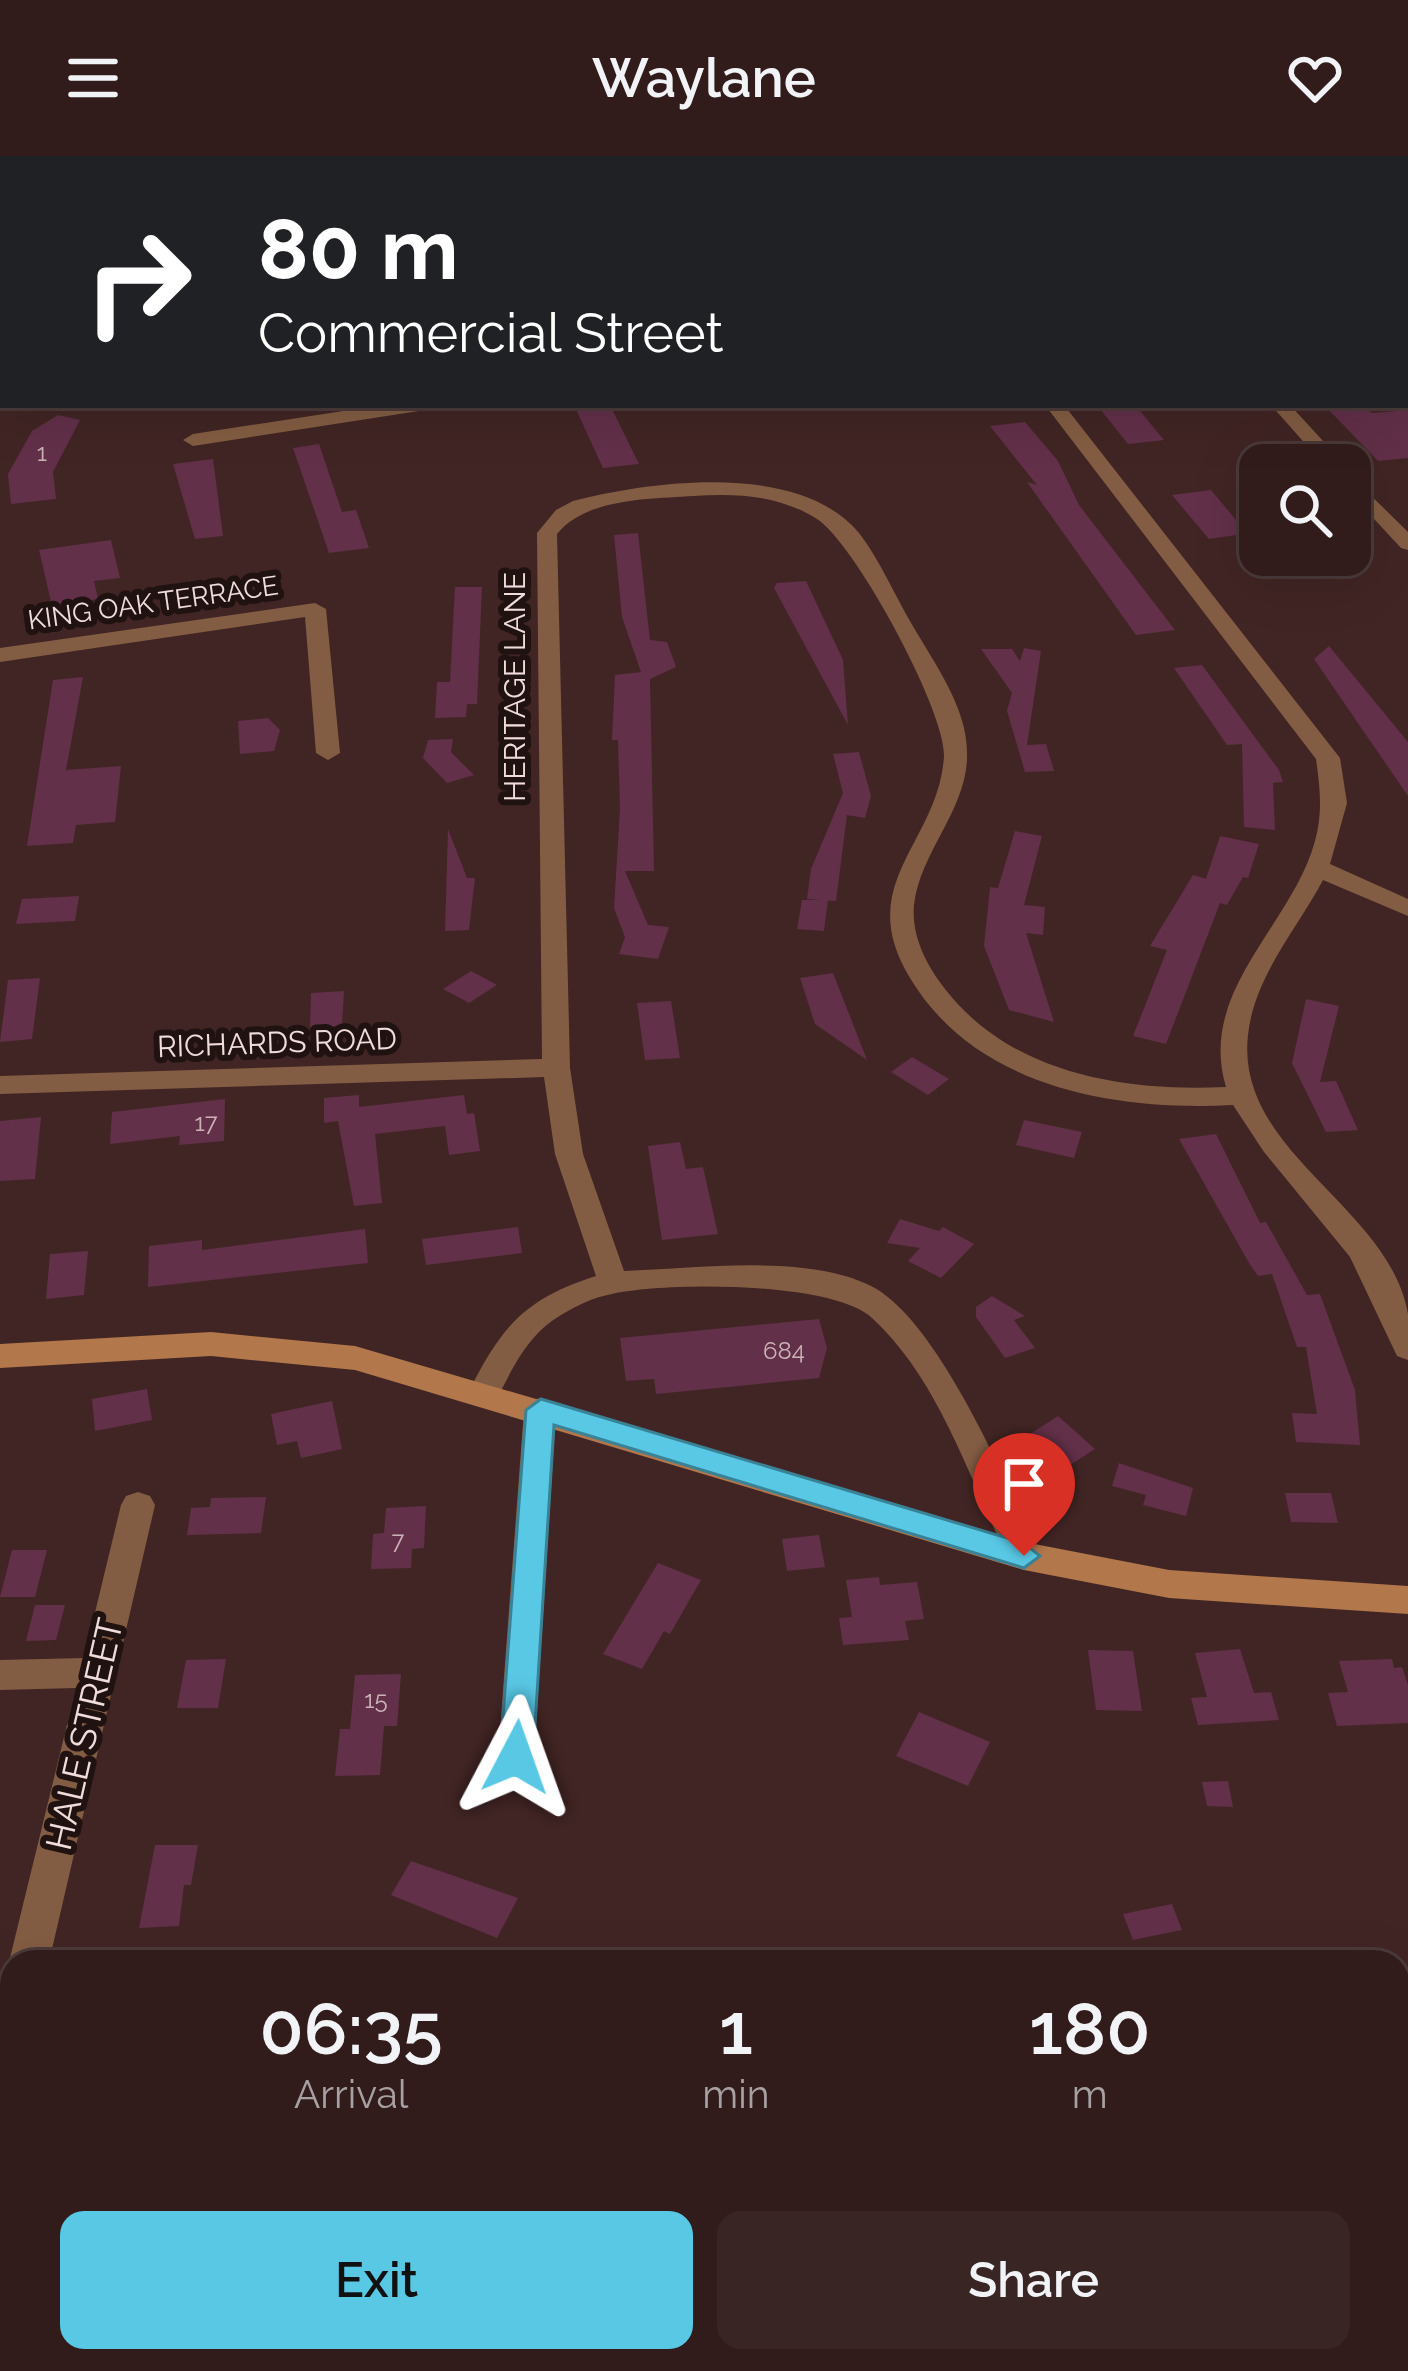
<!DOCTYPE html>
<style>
:root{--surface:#311c1b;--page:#392524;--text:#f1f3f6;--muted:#a8a1a3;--line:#4c3a3a;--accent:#59c8e5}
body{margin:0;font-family:Raleway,sans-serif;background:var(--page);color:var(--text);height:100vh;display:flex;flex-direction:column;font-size:45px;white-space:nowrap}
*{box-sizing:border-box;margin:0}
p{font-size:39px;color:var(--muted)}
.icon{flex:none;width:66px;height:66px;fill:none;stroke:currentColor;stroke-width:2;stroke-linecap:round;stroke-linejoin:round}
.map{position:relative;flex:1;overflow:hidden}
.side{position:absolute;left:0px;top:1794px;width:1410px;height:423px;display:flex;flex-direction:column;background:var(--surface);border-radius:36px 36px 0 0;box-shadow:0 12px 48px #0002,0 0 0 3px var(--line)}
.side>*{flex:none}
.hud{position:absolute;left:0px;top:0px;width:1410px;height:252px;box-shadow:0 12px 48px #0002,0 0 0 3px var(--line);background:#202124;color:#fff;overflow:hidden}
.fabs{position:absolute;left:1239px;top:288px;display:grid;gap:24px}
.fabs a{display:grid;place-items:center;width:132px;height:132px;border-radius:24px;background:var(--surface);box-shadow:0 12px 48px #0002,0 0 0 3px var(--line);font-size:60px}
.pin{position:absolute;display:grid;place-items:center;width:102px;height:102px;color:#fff;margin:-123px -51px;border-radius:50% 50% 50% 0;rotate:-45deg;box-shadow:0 0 12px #0007}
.pin .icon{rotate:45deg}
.me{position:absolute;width:132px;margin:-66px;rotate:4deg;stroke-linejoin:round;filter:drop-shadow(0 0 9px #0008)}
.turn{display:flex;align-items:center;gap:42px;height:252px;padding:0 60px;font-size:54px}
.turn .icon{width:156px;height:156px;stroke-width:2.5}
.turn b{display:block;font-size:84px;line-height:102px}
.eta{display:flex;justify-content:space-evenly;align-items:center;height:204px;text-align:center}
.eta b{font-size:72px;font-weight:600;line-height:84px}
.action{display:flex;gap:24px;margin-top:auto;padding:24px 60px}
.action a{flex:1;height:138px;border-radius:24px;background:var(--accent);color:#111;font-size:48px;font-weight:600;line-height:138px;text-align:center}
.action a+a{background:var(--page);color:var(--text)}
header{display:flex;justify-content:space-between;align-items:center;height:156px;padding:0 60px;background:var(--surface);font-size:54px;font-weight:600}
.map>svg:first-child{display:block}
.building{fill:#623049}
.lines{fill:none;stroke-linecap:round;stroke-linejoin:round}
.street{fill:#835d43;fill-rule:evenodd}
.secondary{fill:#b2774b;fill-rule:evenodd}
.route{fill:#59c8e5;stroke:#3a8295;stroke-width:3}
.labels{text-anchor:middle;stroke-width:12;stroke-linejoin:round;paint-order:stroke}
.number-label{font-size:24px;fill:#ccb2b6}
.far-street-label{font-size:27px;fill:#f0dddb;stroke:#1f1211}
.street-label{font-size:30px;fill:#f0dddb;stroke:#1f1211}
.near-street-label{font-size:36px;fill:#f0dddb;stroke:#1f1211}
</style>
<header><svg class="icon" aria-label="menu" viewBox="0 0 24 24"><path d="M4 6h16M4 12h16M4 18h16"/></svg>Waylane<svg class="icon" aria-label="heart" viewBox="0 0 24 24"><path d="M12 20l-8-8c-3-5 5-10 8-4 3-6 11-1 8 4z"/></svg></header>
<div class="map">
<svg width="1408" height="2215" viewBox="0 0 1408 2215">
<rect width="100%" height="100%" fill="#412524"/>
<!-- building -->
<g class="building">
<path d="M574,249h36l29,59 -36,4z"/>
<path d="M1097,249h30l13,6 24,29 -36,4z"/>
<path d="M1359,250l14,7 35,-3v48l-30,3 -50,-52z"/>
<path d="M58,259l22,5 -27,52 3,27 -45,5 -3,-30 24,-43z"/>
<path d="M1025,266l33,39 21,44 96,125 -39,5 -109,-153 10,3 -47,-59z"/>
<path d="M319,288l23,68 14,-2 13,38 -40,5 -36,-105z"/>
<path d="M213,303l10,77 -28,3 -22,-75z"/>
<path d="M1211,334l30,36 -5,1 7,7 -34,5 -37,-44z"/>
<path d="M638,377l12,107 17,2 9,25 -26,12 4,192h-29l23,54 21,2 -11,32 -39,-5 6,-17 -11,-29 6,-99 -2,-69h-6l3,-65 26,-3 -19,-55 -8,-82z"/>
<path d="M111,384l9,38 -26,3 4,18 -46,7 -13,-56z"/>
<path d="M806,425l37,79 5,65 -74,-137 3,-5z"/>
<path d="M455,431h27l-5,117h-10l-1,13 -31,1 2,-36h13z"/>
<path d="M1329,490l79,96v54l-94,-137z"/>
<path d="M1024,492l17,3 -14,94 19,-1 8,27 -29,1 -18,-61 5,-18 -31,-44h31l8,12z"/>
<path d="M1202,509l77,105 4,12 -10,1 2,47 -31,-3 -2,-83 -15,1 -53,-77z"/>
<path d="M83,521l-17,93 55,-4 -6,56 -39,3 -3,18 -46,3 26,-166z"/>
<path d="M268,562l12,12 -6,21 -34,3 -2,-33z"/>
<path d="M453,583l-2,13 23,23 -27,8 -24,-25 5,-18z"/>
<path d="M859,596l12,44 -6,22 -18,-3 -11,86 -29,-2 4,-30 32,-76 -10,-39z"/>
<path d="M448,673l19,49h8l-6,52 -24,1z"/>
<path d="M1015,675l27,5 -18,69 21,2 -2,28 -17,-2 28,89 -45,-12 -25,-64 6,-59 8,1z"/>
<path d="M1220,680l39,8 -11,34 -5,-1 -16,28 -7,-2 -54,141 -33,-8 34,-86 -17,-4 43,-71 13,4z"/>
<path d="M79,740l-4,25 -59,3 6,-25z"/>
<path d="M802,744h26l-4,31 -27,-2z"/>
<path d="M471,815l26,14 -28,18 -26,-14z"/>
<path d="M833,817l34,87 -52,-36 -15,-46z"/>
<path d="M40,822l-8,61 -32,3 8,-62z"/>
<path d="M344,835l-2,35 -32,1 1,-34z"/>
<path d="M1306,843l33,7 -19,76 16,-1 22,49 -32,2 -34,-69z"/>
<path d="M671,845l9,57 -35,2 -8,-57z"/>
<path d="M912,901l37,22 -21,16 -37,-23z"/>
<path d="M359,939v12l105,-12 3,19 7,-1 6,38 -31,4 -4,-29 -70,8 7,69 -28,3 -16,-85 -14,2v-25z"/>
<path d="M225,943l-1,42 -45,4 1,-9 -70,8 2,-32z"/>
<path d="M41,961l-6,62 -35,2v-60z"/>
<path d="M1024,964l58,12 -8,26 -58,-13z"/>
<path d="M1216,978l44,89 6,-1 41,73 13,-1 35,96 5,55 -64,-3 -4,-29 25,1 -11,-67h-9l-25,-73 -14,2 -9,-13 -70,-124z"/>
<path d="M680,986l6,27 17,-2 15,67 -56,6 -14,-94z"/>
<path d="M900,1063l39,12 4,-4 31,17 -33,34 -33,-17 12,-13 -33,-5z"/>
<path d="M518,1071l4,26 -96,12 -4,-26z"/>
<path d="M365,1073l3,34 -220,24 1,-41 53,-6v10z"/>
<path d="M88,1095l-4,44 -38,4 4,-45z"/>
<path d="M992,1140l33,20 -11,4 21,28 -30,10 -29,-41v-10z"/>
<path d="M819,1163l8,29 -8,30 -163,16 -2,-15 -28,2 -6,-43z"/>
<path d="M147,1233l5,31 -57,11 -3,-32z"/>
<path d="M332,1245l10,48 -41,9 -4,-17 -20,4 -6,-31z"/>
<path d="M1058,1260l37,33 -28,18 -37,-33z"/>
<path d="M1119,1307l74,25 -7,28 -43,-11 3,-10 -34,-9z"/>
<path d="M1285,1337h46l7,30 -47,-1z"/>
<path d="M266,1341l-5,36 -74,2 4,-27 19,-1 1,-9z"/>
<path d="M426,1350l-2,42 -12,1 -1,19 -40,1 2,-35 11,-1 2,-25z"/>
<path d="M819,1379l6,32 -38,4 -5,-32z"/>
<path d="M12,1394h35l-12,47h-35z"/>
<path d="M658,1407l43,17 -31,54 -6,-3 -22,38 -39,-15z"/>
<path d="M879,1421l1,8 37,-3 7,37 -19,2 4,19 -66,5 -4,-27 13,-1 -6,-37z"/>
<path d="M35,1449h30l-9,35 -30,1z"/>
<path d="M1240,1493l14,44 17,-1 8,28 -81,5 -7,-27 16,-1 -12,-44z"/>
<path d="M1088,1494l45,1 9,60 -46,-1z"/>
<path d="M226,1503l-8,49h-41l9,-48z"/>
<path d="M1392,1503l2,9 8,-1 6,18v38l-71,3 -9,-33 20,-1 -9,-31z"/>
<path d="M401,1518l-4,52h-13l-4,49 -45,1 5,-47h10l5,-54z"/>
<path d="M919,1556l71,30 -22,44 -72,-30z"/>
<path d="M1228,1625l5,26 -26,-1 -5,-24z"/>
<path d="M155,1689h43l-7,40h-7l-5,41 -40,2z"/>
<path d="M411,1705l107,37 -21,40 -106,-43z"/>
<path d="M1172,1748l10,26 -49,10 -10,-26z"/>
</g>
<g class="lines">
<!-- street -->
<g class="street">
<path d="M1003,0h16l1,3h-16z"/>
<rect x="1407" y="102" width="1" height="10"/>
<rect x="1407" y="156" width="1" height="11"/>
<path d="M382,249h46l-9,6 -226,35 -10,-6 10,-6z"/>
<path d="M1045,249h19l276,353 7,45 -17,61 78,35v17l-85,-36c-26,49 -69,97 -75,155 -13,118 141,170 160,279 0,14 0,31 0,46l-11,-4 -47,-99 -86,-105 -31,-47c-118,6 -257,-17 -323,-127 -58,-95 29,-135 34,-222 2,-45 -90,-214 -127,-237 -38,-24 -80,-26 -124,-23 -43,3 -107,2 -136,38l13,534 13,86 41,117c72,-2 181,-18 247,15 68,34 137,201 170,270l-5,10 -12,4 -12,-4c-41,-81 -71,-185 -140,-248 -40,-37 -207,-36 -260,-24 -18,3 -36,12 -51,21 -34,20 -48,53 -66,87h-22l-5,-9c33,-66 56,-94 128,-117l-41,-122 -11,-77 -544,17v-18l542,-17 -5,-526 19,-23 17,-9c79,-20 226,-40 286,32 21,27 37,65 55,95 21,36 53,80 53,124 2,56 -47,99 -53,153 -3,31 13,61 31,84 66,85 179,103 281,98 -29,-97 66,-161 89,-246 8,-29 5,-53 1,-82z"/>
<path d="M1271,249h19l55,60h-21z"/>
<path d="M1350,319l58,57v18l-7,-2 -51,-55z"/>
<path d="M315,447l11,6 14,144 -12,7 -12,-7 -11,-136 -305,45v-14z"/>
<path d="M540,1242l11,3 5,9 -22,347 -5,11 -13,5 -13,-5 -5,-11 26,-347 5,-9z"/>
<path d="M138,1336l12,4 5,9 -106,457h-37v6l-3,-6 67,-274 -76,2v-30l84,-2 37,-153 5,-9z"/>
<path d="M12,1828v41l-12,5v-41z"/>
<path d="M1252,2205h45l4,10h-45z"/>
</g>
<!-- secondary -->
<g class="secondary">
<path d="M230,0h16l-17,3z"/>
<path d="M3,225v13l-3,1v-13z"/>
<path d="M211,1176l144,14 669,196 145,28 239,16v28l-239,-16 -145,-28 -669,-200 -144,-14 -211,12v-24z"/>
<path d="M1408,1951v41l-10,4v-41z"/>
<path d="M804,2205h67l-4,10h-67z"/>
</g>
</g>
<!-- route -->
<path class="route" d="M541,1243l483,144 16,13 -16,12 -470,-143 -21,332 -5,11 -12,4 -11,-4 -5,-11 26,-347z"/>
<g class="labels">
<!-- number labels -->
<g class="number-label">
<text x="42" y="305">1</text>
<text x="206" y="975">17</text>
<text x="784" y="1203">684</text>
<text x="398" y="1393">7</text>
<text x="376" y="1552">15</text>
</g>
<!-- far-street labels -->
<g class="far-street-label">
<text transform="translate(153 447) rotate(-8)" y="9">KING OAK TERRACE</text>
</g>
<!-- street labels -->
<g class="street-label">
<text transform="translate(515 531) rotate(-90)" y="10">HERITAGE LANE</text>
<text transform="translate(277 887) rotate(-2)" y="10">RICHARDS ROAD</text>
</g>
<!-- near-street labels -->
<g class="near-street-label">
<text transform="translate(84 1578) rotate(-77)" y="13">HALE STREET</text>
</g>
</g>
</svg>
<div class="fabs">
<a><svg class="icon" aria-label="search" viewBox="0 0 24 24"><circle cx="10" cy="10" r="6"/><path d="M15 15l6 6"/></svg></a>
</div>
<div class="pin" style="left:1024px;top:1400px;background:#d93025"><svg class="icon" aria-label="arrive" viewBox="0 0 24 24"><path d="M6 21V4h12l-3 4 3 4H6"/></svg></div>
<svg class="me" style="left:516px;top:1601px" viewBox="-20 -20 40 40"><path d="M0-17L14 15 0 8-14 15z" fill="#59c8e5" stroke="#fff" stroke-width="4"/></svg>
<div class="hud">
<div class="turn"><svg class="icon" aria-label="right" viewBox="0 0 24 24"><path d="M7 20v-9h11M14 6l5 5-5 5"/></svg><div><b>80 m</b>Commercial Street</div></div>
</div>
<section class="side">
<div class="eta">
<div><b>06:35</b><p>Arrival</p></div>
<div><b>1</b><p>min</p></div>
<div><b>180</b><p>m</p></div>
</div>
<div class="action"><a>Exit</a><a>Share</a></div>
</section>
</div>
